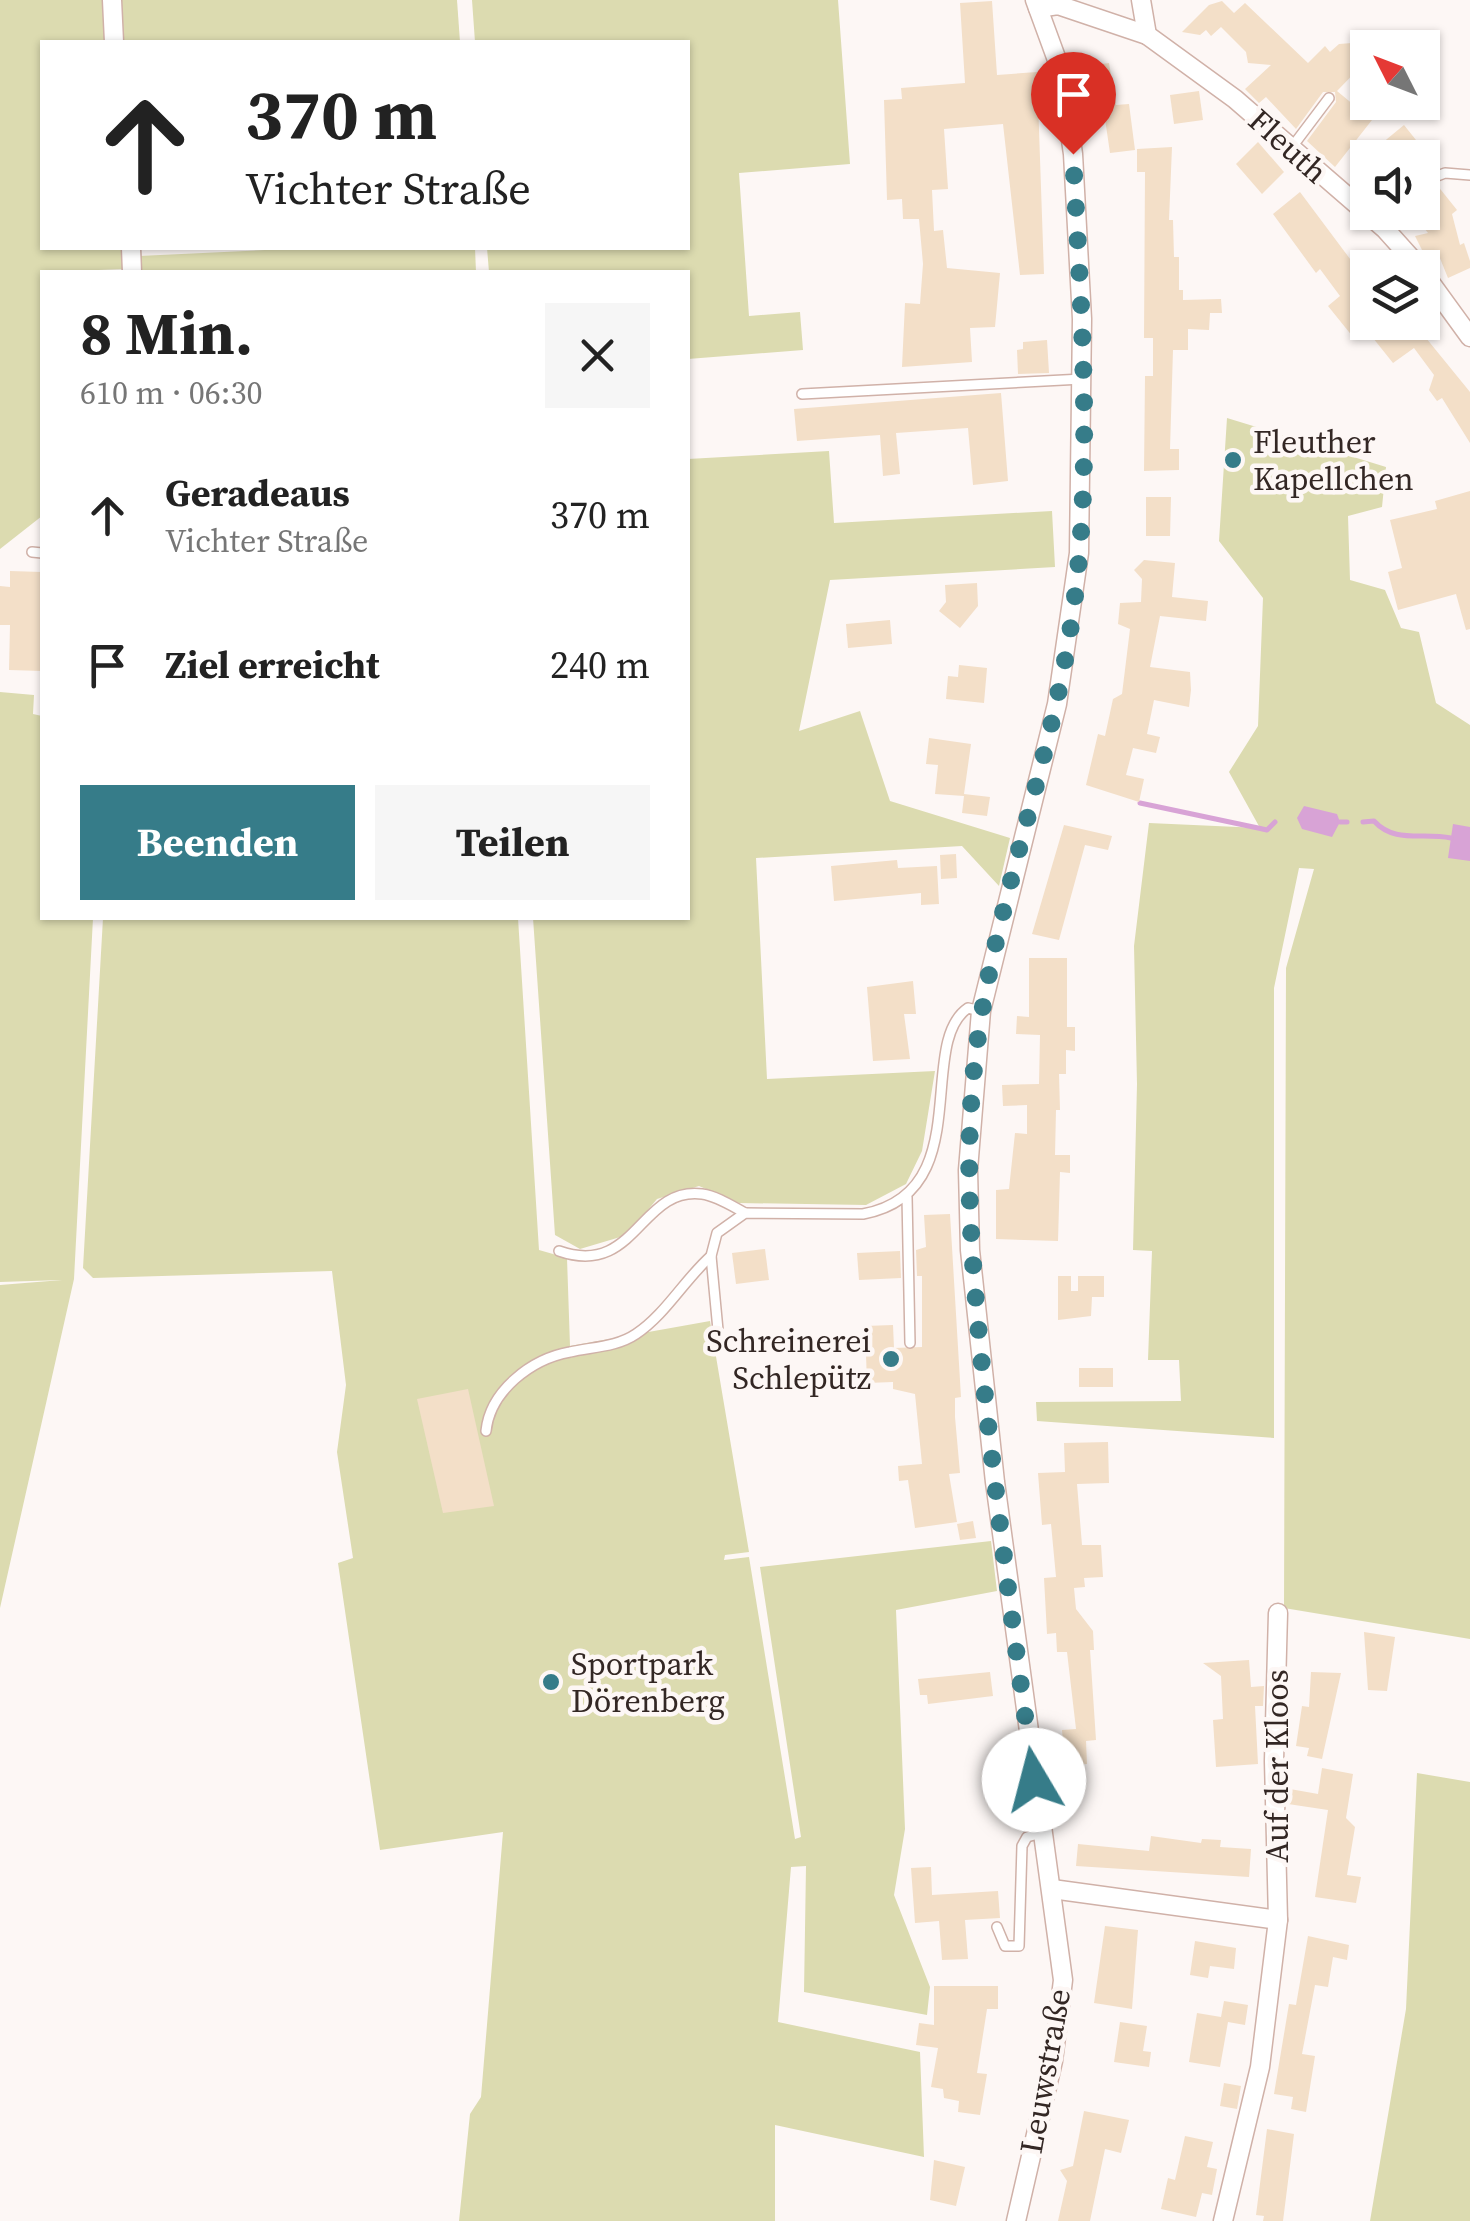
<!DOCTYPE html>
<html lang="de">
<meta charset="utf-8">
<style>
:root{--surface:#fff;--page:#f6f6f6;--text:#222;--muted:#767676;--accent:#367c89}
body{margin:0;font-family:"Source Serif 4",serif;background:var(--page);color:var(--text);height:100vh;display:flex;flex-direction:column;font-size:38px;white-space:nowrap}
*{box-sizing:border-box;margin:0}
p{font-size:32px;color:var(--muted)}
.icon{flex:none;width:55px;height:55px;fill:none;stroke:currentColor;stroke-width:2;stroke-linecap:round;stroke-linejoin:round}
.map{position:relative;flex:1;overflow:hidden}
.panel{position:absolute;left:40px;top:270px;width:650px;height:650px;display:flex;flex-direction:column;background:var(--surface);border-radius:0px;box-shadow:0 2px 8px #0004}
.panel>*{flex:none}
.guide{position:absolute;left:40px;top:40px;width:650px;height:210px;border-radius:0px;box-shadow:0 2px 8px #0004;background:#fff;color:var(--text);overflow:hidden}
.needle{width:65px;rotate:312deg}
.tools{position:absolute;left:1350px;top:30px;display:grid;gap:20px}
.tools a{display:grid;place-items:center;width:90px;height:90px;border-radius:0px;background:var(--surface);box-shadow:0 2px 8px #0004;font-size:50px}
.pin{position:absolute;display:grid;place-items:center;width:85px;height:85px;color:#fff;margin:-102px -42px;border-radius:50% 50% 50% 0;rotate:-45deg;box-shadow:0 0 10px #0007}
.pin .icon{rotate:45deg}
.me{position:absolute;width:110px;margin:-55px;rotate:352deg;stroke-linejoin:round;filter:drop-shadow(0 0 8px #0008)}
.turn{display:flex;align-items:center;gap:35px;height:210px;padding:0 40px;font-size:45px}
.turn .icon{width:130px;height:130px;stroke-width:2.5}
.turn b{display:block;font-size:70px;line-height:85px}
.round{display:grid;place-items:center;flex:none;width:105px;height:105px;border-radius:0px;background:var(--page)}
.head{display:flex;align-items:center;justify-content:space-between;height:170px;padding:0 40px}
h1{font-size:60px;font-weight:700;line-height:75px}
.cta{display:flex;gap:20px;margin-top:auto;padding:20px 40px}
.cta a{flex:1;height:115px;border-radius:0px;background:var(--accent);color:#fff;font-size:40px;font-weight:700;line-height:115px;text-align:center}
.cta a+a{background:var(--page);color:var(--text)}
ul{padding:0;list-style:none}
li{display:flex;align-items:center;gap:30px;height:150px;padding:0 40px}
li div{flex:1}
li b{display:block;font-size:38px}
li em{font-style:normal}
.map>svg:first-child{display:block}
.green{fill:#dcdbb0}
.water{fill:#d8a3d6}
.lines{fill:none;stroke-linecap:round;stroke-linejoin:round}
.stream{stroke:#d8a3d6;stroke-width:5}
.building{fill:#f3dfc8}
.lane-casing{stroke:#d0b1a8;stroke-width:12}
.street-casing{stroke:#d0b1a8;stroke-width:21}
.lane{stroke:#fff;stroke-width:9}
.street{stroke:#fff;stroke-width:18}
.route{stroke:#367c89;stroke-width:18;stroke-dasharray:0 32.4}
.poi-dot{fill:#367c89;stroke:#fdf7f5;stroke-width:4}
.labels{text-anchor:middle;stroke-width:9;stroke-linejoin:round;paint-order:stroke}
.street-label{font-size:32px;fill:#332724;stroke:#fdf7f5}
.poi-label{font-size:32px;fill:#332724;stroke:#fdf7f5;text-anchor:start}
</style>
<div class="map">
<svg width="1470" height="2221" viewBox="0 0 1470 2221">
<rect width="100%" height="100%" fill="#fdf7f5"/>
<!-- green -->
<g class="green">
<path d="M0,0h105l5,42h-68v206h84l1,21 -85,3v244l-42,33z"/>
<path d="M120,0h337l3,42h-337z"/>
<path d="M472,0h366l12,164 -111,9 10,143 51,-4 3,38 -115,9v-87h-199l-2,-24h201v-206h-213z"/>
<path d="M309,248h166l1,24h-338l1,-16z"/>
<path d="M1227,418l159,49 -4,40 -34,9 2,64 35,10 16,38 18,4 17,71 34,22v914l-186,-31 2,-640 28,-99 -15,-1 -25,120v450l-237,-17 -1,-19 145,-1 -2,-41h-31l4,-109 -19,-1 4,-166 -3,-138 15,-123 111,5 -31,-56 29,-46 5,-128 -44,-57z"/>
<path d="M829,451l5,72 218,-12 3,56 -225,13 -31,151 61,-20 30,90 120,37 -11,48 -37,-40 -206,12 11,221 168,-8 -13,80 -16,33 -40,21 -127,-2 -40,-17 -42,13 -30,36 -47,14 -25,-14 -22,-317h155v-459z"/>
<path d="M0,692l34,3 -1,19 9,2v202h51l-19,361 -74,329v-323l62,-5 -62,2z"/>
<path d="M103,918h415l21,332 28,8 3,88 140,-25 39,231 -24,3 -1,5 25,-3 46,282 6,-2 -41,-270 231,-26 6,50 -101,19 9,219 -11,66 36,92 -3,28 -123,-23 2,-126 -15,1 -13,155 142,30 4,105 -149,-32v96h-316l11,-107 11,-17 22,-265 -123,18 -42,-287 15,-5 -16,-106 9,-67 -14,-114 -239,7 -10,-10z"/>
<path d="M1417,1773l53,9v439h-100l36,-212z"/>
</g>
<!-- water -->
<g class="water">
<path d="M1304,806l33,8 3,8 -8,15 -30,-8 -5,-11z"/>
<path d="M1453,824l17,3v34l-22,-3z"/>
</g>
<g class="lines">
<!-- stream -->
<g class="stream">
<path d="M1140,803l118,25 9,2 8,-8"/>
<path d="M1340,822h7"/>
<path d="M1363,822l11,-1c21,23 48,11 77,17"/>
</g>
</g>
<!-- building -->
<g class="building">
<path d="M992,1l5,74 40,-3 7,202 -24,1 -17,-151 -59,5 4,60 -16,1 2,41 9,-1 4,38 53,5 -5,54 -25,1 2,34 -70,5 3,-64 15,1 3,-40 -4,-45h-16l-1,-20 -15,1 -3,-100 18,-1 -1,-11 64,-5 -5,-80z"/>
<path d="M1222,1l12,12 11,-10 63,60 17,-17 5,6 9,-8 13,-1 16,16 -31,32 35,29 -37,47 -28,-26 29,-39 -1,-10h-12l-27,37 -30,-32 -7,6 -14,-14 26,-24 -23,-2 -2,-11 -25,-25 -10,9 -5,-6 -6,5 -18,-3 27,-27z"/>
<path d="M1109,63l7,42 13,-1 6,46 -25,3 -6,-41 -10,2 -7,-48z"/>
<path d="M1199,91l4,29 -29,4 -4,-29z"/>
<path d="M1404,125l12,15 -8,7 9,11h-53z"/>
<path d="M1258,142l26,30 -22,22 -26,-30z"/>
<path d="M1172,147l-3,73h4l1,37h5v33h4v10l38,-1 1,14h-12l-1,17 -21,-1v21h-15l-3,99h9v21l-35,1 1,-95h8v-38h-9l1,-166h-8v-23z"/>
<path d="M1437,185l20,25 -5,4 8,31 4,-2 6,18v7l-22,10 -11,-27 -13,3 -9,-18 13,-3 -10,-13 5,-4 -1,-26z"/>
<path d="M1300,192l68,91v39h45l57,70v51l-28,-45 -5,3 -8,-11 5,-15 -20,-27 -21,15 -28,-35 -12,9 -25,-31 12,-10 -20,-27 -4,4 -43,-59z"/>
<path d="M1047,340l2,33 -31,1 -1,-24 6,-1v-7z"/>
<path d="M1001,393l7,88 -35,4 -5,-57 -72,5 4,41 -17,2 -3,-41 -83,6 -3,-32z"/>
<path d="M1470,491v138l-4,1 -10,-36 -58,16 -10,-38 14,-4 -12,-48 47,-11 -2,-8z"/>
<path d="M1146,497h25l-1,39h-24z"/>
<path d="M1144,560l31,3 -3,34 36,4 -2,20 -46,-5 -10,51 40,5 1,18 -2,17 -35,-7 -7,34 13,3 -4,16 -23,-5 -7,27 18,4 -5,23 -53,-17 12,-51 7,2 8,-37 9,-5 8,-65 -12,-5 2,-21 21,-1 1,-23 -8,-9z"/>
<path d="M10,571l32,1v99l-33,-1 1,-45h-10v-39l10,1z"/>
<path d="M977,583l1,23 -18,22 -21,-17 7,-9 -1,-17z"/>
<path d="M890,620l2,24 -44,4 -2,-24z"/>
<path d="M959,665l28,3 -3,35 -38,-4 2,-23 10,1z"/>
<path d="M929,738l42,6 -7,50 26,3 -3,19 -25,-3 2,-17 -29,-2 3,-29 -12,-1z"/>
<path d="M1064,825l48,11 -4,14 -23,-5 -26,95 -27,-6z"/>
<path d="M956,854l1,24 -16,1 -1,-24z"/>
<path d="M897,860l1,8 39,-2 2,38 -18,1v-12l-87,8 -3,-35z"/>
<path d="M1029,958h38v69h8v24l-9,-1v24h-7l1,36h-4l-1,45h15v18l-10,-1 -2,69 -62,-2v-49l13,-1 6,-56 12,1v-29l-24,1 -1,-21 37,-1 1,-49 -24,-1 1,-18 12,1z"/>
<path d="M913,981l3,33h-12l6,45 -37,2 -6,-74z"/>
<path d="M950,1214l11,183 -6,1v19l5,56 -11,1 8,48 -42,6 -7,-48 -9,1 -1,-15 24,-2 -7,-70 -22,-5v-7l-26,1 -2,-57 28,-1 1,23 28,-1v-71h-5l-1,-26 10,-3 -2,-32z"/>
<path d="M765,1249l4,31 -33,4 -4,-31z"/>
<path d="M900,1251l1,27 -42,2 -2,-27z"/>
<path d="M1058,1276h13v15h7v-15h26v21h-12l-1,19 -33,4z"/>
<rect x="1079" y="1368" width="34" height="19"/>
<path d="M468,1389l26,117 -51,7 -26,-114z"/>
<path d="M1108,1442l1,41 -32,1 5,61h19l2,32 -19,1 1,9 -11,1 2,21 17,22 1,19h-4l6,90 -10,1 1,23 -22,2 -3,-36 14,-1 -9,-77h-10l-1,-19 -9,1 -3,-56 12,-1 -5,-53 -9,1 -4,-52 27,-1 -1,-29z"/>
<path d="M973,1521l3,17 -16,2 -3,-16z"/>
<path d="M1364,1632l31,5 -8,54 -19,-1z"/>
<path d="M1249,1660l2,27 13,-1 -1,20h-8l3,58 -42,3 -3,-47 10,-1 -2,-43 -18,-13z"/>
<path d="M990,1672l3,24 -65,8 -1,-9h-7l-2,-16z"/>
<path d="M1311,1672l30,1 -19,86 -15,-3 2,-8 -13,-2 6,-40 7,1z"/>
<path d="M1073,1765l1,19 -22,1 -1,-19z"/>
<path d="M1322,1768l31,6 -7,44 9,9 -8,48 14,2 -5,26 -41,-6 13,-87 -40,-6 2,-15 28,5z"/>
<path d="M1151,1836l50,7 1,-4 19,1 -1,7 31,2 -2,28 -173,-11 2,-22 71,7z"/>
<path d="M931,1867l1,28 66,-4 2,27 -35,2 3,39 -26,1 -3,-39 -24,2 -4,-55z"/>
<path d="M1105,1926l33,4 -6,79 -38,-6z"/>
<path d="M1308,1936l41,9 -2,15 -14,-3 -5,30 -13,-2 -13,69 13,2 -9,56 -15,-3 2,-12 -19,-3 15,-90 7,1z"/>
<path d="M1195,1941l41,7 -2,21 -24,-3 -2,12 -18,-3z"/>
<path d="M934,1986h64v23h-11l-10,64 10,1 -7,41 -22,-3 1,-11 -15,-3 -1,-9 -12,-2 7,-39 -22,-3 3,-22 15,2z"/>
<path d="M1224,2001l24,4 -3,20 -17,-3 -8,45 -31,-5 8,-49 24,4z"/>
<path d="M1120,2022l27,4 -4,25 8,1 -2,15 -35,-5z"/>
<path d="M1224,2083l17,3 -4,23 -17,-3z"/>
<path d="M1084,2111l45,9 -8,33 -16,-4 -15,72h-32l9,-40 -7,-11 13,-4z"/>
<path d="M1267,2129l27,5 -11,87h-20l1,-5 -8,-1z"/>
<path d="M1185,2136l28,6 -6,25 10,2 -5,26 -10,-2 -6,24 -35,-8 7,-31 7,2z"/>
<path d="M934,2160l31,7 -9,39 -26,-6z"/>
</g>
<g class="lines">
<!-- lane casing -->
<g class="lane-casing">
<g id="lane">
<path d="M1292,147l37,-49"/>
<path d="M1422,182l23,-9 25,2"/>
<path d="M802,394l280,-15"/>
<path d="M32,552l10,1"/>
<path d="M907,1197l3,146"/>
<path d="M559,1251c77,27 81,-65 143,-57 15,2 30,12 43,19"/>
<path d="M718,1330l-7,-74 6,-23 28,-20 118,1c115,-21 52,-170 105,-206l13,3"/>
<path d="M486,1431c4,-40 45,-72 84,-79 22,-5 47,-5 66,-18 29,-19 49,-55 75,-78"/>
<path d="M997,1927l8,19h14l3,-100 5,-9 15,-4"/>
</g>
</g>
<!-- street casing -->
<g class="street-casing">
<g id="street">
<path d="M112,0l2,42"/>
<path d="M1141,0l6,35 88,64 150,130 35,39"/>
<path d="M1038,8l20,-3 89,30"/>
<path d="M131,248l1,24"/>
<path d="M1422,271l48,66"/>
<path d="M1052,1889l226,31"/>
<path d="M1016,2221l37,-160 10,-81 -68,-498 -25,-232 -2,-80 13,-159 76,-307 22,-151 3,-234 -9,-165 -12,-83 -26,-71"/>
<path d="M1223,2221l37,-154 18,-147 -4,-159 4,-148"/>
</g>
</g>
<!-- lane -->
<use href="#lane" class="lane"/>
<!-- street -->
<use href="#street" class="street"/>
</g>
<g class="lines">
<!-- route -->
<path class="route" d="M1034,1780c-18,-128 -35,-256 -49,-384 -10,-102 -21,-203 -13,-305 12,-156 73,-305 98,-459 25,-157 11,-321 3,-478"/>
</g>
<!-- markers -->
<g class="poi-dot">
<circle cx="1233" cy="460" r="10"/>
<circle cx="891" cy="1359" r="10"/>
<circle cx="551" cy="1682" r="10"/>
</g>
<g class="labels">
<!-- street labels -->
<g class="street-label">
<text transform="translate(1288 146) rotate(42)" y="11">Fleuth</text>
<text transform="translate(1277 1766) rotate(-90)" y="11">Auf der Kloos</text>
<text transform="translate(1045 2071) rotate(-80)" y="11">Leuwstraße</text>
</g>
<!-- poi labels -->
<g class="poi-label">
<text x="1253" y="453">Fleuther<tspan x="1253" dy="37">Kapellchen</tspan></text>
<text x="871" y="1352" text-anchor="end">Schreinerei<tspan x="871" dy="37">Schlepütz</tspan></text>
<text x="571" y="1675">Sportpark<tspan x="571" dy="37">Dörenberg</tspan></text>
</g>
</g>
</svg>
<div class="tools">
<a><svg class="needle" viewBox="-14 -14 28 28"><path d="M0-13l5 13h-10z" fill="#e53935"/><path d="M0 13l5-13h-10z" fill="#767676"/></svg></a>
<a><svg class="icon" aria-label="sound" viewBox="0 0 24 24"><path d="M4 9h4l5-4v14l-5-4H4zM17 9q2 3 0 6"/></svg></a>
<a><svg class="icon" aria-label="layers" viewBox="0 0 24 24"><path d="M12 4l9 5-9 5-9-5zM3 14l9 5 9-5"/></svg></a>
</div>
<div class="pin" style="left:1073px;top:154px;background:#d93025"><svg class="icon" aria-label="arrive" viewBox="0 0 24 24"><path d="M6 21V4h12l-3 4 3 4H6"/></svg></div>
<svg class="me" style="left:1034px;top:1780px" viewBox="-20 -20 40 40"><circle r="19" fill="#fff"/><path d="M0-13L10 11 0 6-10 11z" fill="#367c89"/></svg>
<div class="guide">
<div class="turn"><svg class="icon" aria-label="ahead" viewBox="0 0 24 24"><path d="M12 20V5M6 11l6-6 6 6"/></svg><div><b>370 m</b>Vichter Straße</div></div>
</div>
<section class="panel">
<div class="head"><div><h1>8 Min.</h1><p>610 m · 06:30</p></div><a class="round"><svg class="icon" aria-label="close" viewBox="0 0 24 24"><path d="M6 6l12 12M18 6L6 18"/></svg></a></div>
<ul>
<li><svg class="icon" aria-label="ahead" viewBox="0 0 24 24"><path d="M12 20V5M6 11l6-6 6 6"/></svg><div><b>Geradeaus</b><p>Vichter Straße</p></div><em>370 m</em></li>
<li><svg class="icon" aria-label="arrive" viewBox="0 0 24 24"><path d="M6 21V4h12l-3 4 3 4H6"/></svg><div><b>Ziel erreicht</b></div><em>240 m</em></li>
</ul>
<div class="cta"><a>Beenden</a><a>Teilen</a></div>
</section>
</div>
